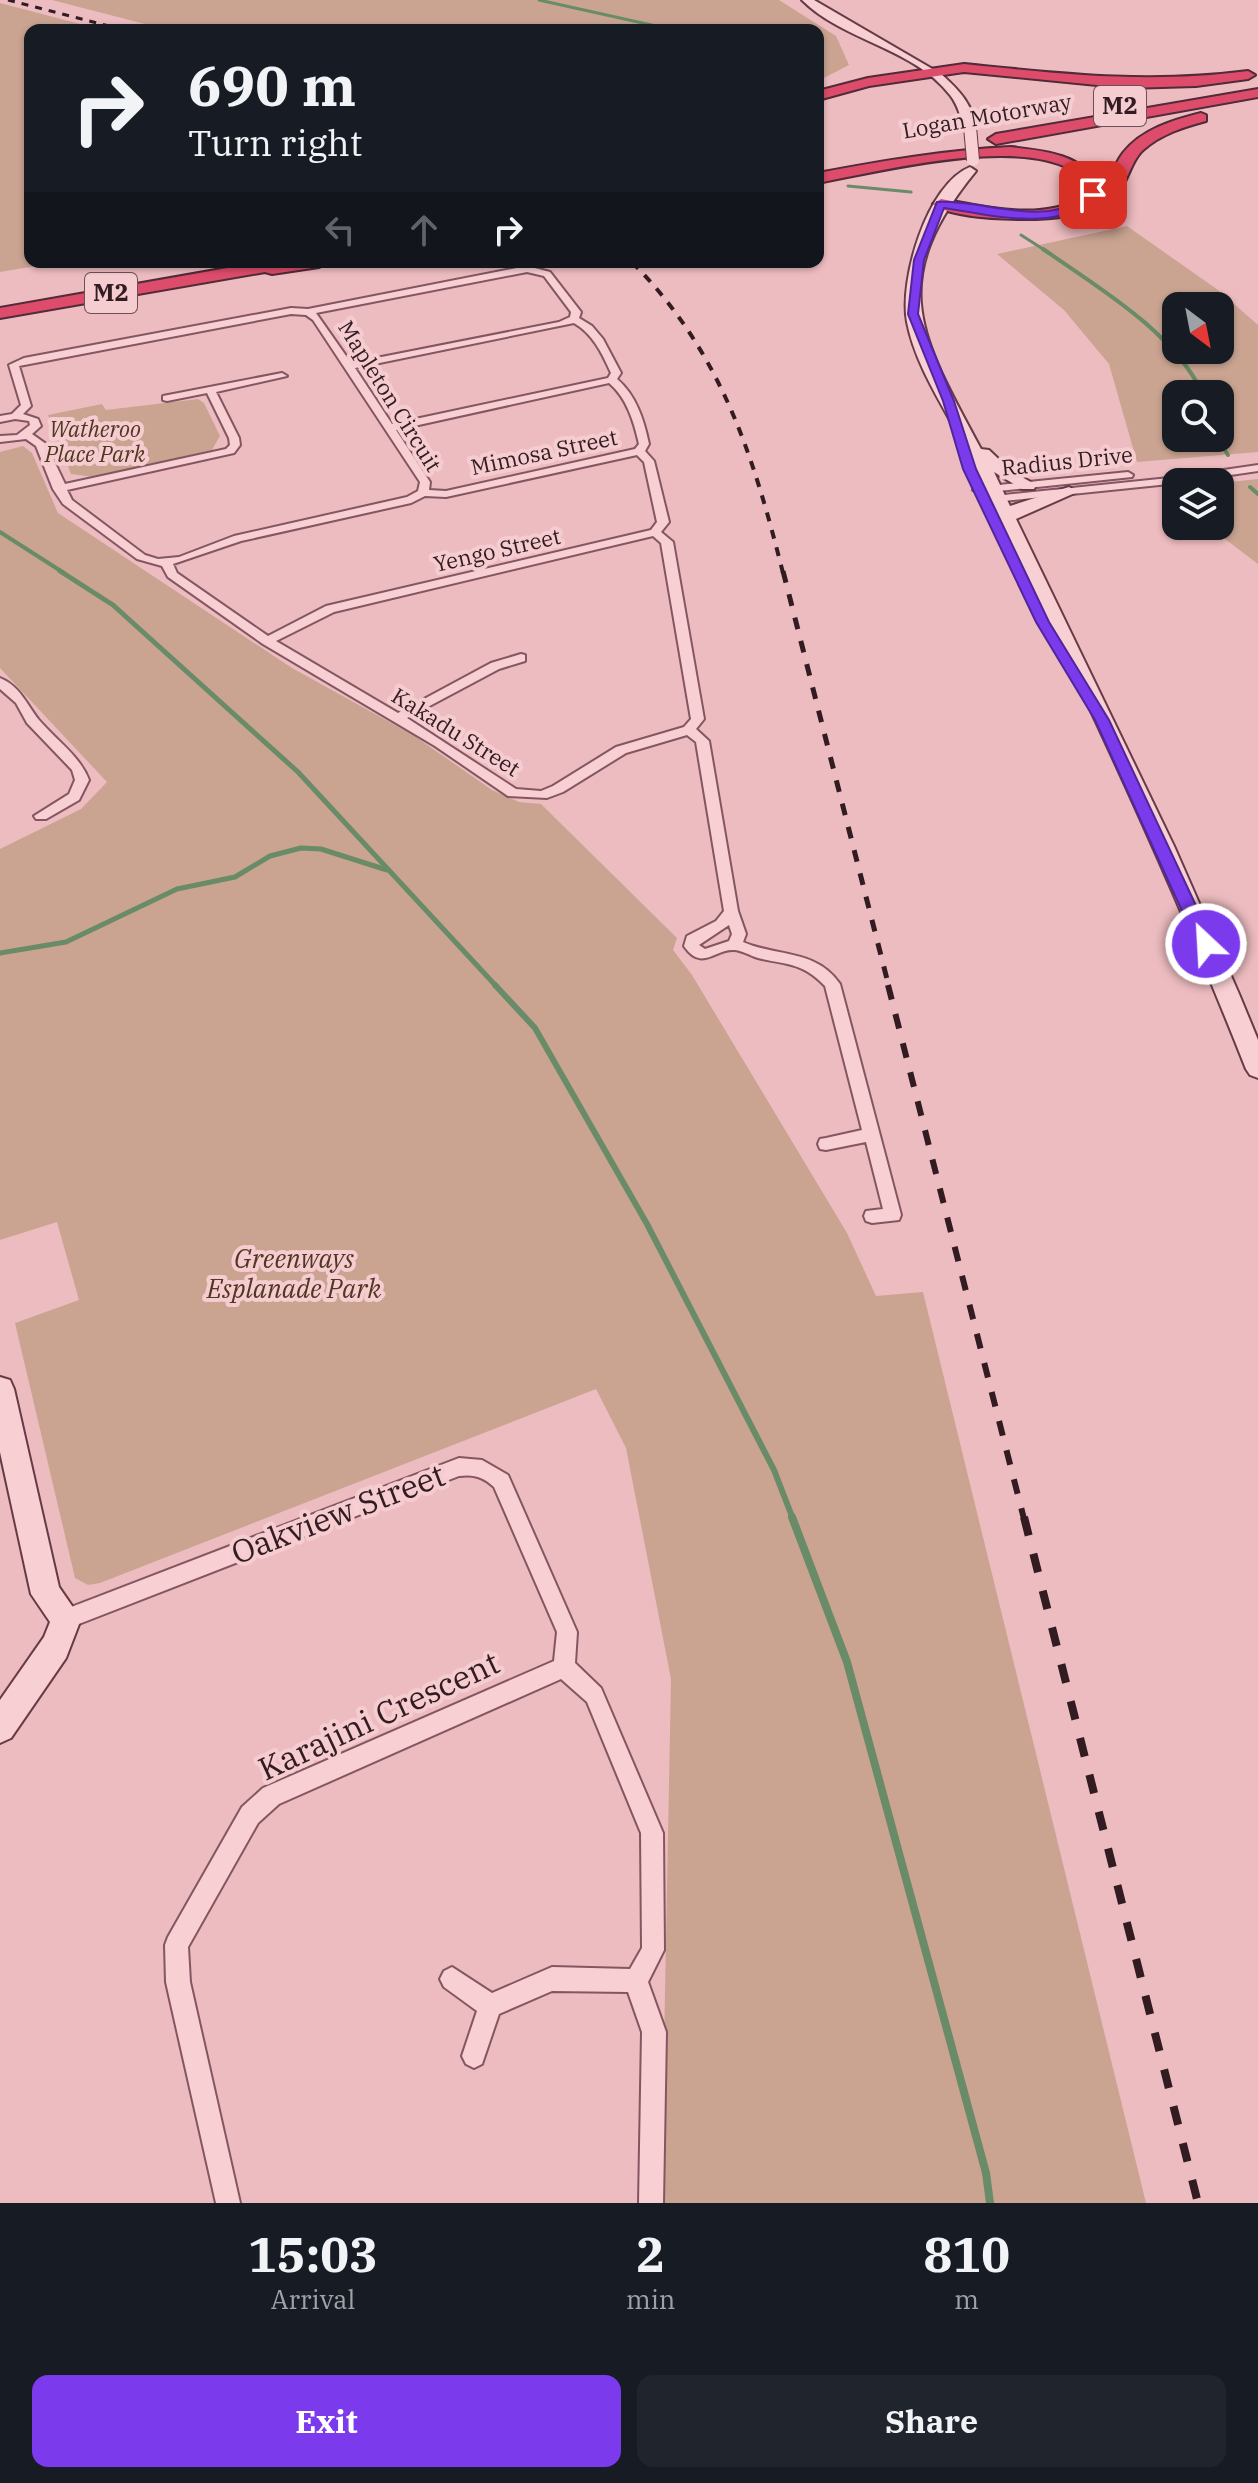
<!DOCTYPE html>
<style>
:root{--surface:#171b24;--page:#20242c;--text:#f1f3f6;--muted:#9ea1a6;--accent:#7c3aed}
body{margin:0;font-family:"IBM Plex Serif",serif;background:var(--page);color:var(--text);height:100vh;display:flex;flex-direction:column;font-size:30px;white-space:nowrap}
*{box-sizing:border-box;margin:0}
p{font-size:26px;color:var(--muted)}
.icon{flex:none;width:44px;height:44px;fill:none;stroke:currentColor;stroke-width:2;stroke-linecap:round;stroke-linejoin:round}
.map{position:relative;height:2203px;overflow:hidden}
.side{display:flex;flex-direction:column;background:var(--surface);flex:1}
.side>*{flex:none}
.top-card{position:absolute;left:24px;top:24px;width:800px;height:244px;border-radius:16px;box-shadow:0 2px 6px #0004;background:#171b24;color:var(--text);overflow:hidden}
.needle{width:52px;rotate:148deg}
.fabs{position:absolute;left:1162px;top:292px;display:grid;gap:16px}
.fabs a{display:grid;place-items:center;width:72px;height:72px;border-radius:16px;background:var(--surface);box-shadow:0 2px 6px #0004;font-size:40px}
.pin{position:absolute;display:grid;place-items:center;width:68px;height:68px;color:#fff;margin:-34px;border-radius:16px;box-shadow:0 4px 12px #0006}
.me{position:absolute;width:88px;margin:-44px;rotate:335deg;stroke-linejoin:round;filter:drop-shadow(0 0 6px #0008)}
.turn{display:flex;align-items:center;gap:28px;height:168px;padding:0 32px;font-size:36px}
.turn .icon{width:104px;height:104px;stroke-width:2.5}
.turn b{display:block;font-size:56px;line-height:68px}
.lanes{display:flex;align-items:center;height:76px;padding:0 32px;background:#0003;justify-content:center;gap:40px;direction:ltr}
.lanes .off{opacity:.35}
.eta{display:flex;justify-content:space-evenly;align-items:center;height:136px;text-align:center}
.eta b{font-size:48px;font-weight:700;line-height:56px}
.cta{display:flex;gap:16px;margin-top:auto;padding:16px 32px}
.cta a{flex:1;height:92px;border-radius:16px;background:var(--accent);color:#fff;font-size:32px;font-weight:700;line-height:92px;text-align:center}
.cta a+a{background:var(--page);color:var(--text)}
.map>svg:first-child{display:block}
.green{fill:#caa491;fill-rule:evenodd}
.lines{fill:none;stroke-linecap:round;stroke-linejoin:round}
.stream-far4{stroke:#698b68;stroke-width:3}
.stream-far3{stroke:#698b68;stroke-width:4}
.stream-far2{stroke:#698b68;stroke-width:5}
.stream-far1{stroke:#698b68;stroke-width:6}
.stream{stroke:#698b68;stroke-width:8}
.street-casing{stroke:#845662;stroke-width:4}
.secondary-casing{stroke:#663a46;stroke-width:4}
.highway-casing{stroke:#512b37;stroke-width:4}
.street{fill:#f8cfd2;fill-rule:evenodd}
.secondary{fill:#f8cfd2;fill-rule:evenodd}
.highway{fill:#de4c6c;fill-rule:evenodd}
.rail-far4{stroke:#331b22;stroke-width:3;stroke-dasharray:7 7;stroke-linecap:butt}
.rail-far3{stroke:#331b22;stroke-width:4;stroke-dasharray:9 9;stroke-linecap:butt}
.rail-far2{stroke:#331b22;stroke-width:5;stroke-dasharray:12 12;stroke-linecap:butt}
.rail-far1{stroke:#331b22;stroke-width:6;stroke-dasharray:15 15;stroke-linecap:butt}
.rail{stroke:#331b22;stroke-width:8;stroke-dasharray:19 19;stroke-linecap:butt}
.secondary-bridge-casing{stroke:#663a46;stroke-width:14;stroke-linecap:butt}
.secondary-bridge{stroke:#f8cfd2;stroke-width:12}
.route{fill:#7c3aed;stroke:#51269a;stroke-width:2}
.labels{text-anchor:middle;stroke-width:8;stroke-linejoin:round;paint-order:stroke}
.far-street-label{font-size:22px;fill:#331b22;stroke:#f5cccf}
.far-park-label{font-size:22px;font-style:italic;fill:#503722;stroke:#f5cccf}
.shield{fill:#f5cccf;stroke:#6d5056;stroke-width:2}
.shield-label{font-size:24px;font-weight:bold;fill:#331b22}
.park-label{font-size:26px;font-style:italic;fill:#503722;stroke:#f5cccf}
.near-street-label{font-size:32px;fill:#331b22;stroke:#f5cccf}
</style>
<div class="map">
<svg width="1258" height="2203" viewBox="0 0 1258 2203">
<rect width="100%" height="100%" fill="#edbcc0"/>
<!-- green -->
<g class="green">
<path d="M52,0h727l57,36 13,29 -31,16v-51h-650z"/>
<path d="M0,3l103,27h-73v232h30l-60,10z"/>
<path d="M1127,226l91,64 40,35v127l-121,10 -28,-98 -45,-54 -67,-56zM1176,306h44v44h-44zM1176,394h44v44h-44z"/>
<path d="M198,399l6,4 16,33 -8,14 -117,27 -24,-3 -23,-59 54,-11 4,6z"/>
<path d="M23,446l9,7 26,60 234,155 121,67 79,55 27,12 22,2 136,134 -4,12 19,25 155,258 29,63 47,-4 223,911h-485l10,-524 -45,-231 -30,-59 -496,194 -12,2 -13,-7 -60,-255 64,-23 -22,-78 -57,18v-391l81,-40 26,-27 -107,-114v-216z"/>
<path d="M1258,479v85l-50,-38h12v-43z"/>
</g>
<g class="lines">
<!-- stream-far4 -->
<g class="stream-far4">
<path d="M539,0l135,30"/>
<path d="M818,115l4,-8"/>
<path d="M848,186l63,6"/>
<path d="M1021,235l25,16"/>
</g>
<!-- stream-far3 -->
<g class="stream-far3">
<path d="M1043,249c56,39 130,82 160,145"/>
<path d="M1217,438l11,17"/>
<path d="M1250,487l8,7"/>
<path d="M0,532l64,41"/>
</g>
<!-- stream-far2 -->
<g class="stream-far2">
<path d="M60,571l53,34 185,167 199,215"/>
<path d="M0,953l66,-11 111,-53 58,-12 35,-21 31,-8 20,1 66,21"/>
</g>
<!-- stream-far1 -->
<path class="stream-far1" d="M495,985l40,43 112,196 127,246 19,49"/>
<!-- stream -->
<path class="stream" d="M792,1517l55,145 139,511 4,30"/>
<!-- street casing -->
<g class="street-casing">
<g id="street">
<path d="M527,266l23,6 31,40 -2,6 13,8 11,13 18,34 -4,6c19,16 27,41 32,65l-4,7 9,10 15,61 -8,10 12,10 31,177 -8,10 13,12 29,170 8,23 -3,8c34,15 73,7 97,42l61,231 -2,5 -27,3 -6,-2 -2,-5 2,-5 17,-2 -17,-67 -40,8 -6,-1 -2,-5 2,-5 6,-1 36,-8 -37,-144c-23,-24 -38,-21 -67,-28 -7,-2 -17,-8 -24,-8 -20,-1 -32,22 -50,-4l3,-10 29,-15 8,-10 -28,-169 -9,-7 -61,18 -63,39 -16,6 -39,-2 -73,-50 -172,-102 -95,-67 -6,-11 -25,-7 -74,-55 -10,-15 -17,-43 -10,-7 -26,3v-6l17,-1 13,-10 -1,-4 -14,-2 -15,3v-6l12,-2 9,-9 -12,-40 15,-7 267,-50 17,1zM527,272l17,4 27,36 -1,5 -11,5 -208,41 -35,-50zM291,314l15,1 7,5 107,162 -2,9 -11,6 -173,39 -55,21 -21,2 -13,-4 -73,-55 -5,-10 167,-37 6,-8 -1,-7 -23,-46 71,-16 -5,-3 -119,23v4l4,1 40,-8 22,45 1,7 -4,4 -161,35 -19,-40 -14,-10 9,-8 -3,-7 -15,-5 8,-8 -12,-40zM574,323c19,11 28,30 37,50l-3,5 -216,46 -37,-56zM609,383c18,15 25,39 30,61l-4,5 -189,42 -17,-1 1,-8 -34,-52zM637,455l7,7 13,60 -6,8 -325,76 -58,30 -91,-63 -4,-9 68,-23 170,-38 14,-7 21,1zM653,536l8,7 30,176 -7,8 -68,20 -63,39 -12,5 -25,-2 -109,-71 92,-49 26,-8v-6l-4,-1 -30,9 -93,50 -122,-72 58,-29zM729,925l3,9 -3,7 -24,8 -6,-4z"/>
<path d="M1258,465v6l-89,13 -184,19 -6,-3 6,-3 184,-19z"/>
<path d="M1128,472l5,3 -1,2 -153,16 -6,-3 6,-3z"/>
<path d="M0,678c20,8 27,27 39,42 17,20 41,36 50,60l-10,20 -33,19h-10l-2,-3 35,-22 6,-14 -3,-10 -45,-47 -11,-20 -16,-14z"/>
<path d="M459,1458l23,2 26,15 69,157 -2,31 26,25 62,145 1,117 -16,32 18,50 -3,171h-24l3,-171 -14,-40 -76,-1 -53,23 -17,50 -8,4 -8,-4 -4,-8 15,-45 -33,-24 -4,-8 4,-8 8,-4 40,26 60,-26 78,2 12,-21 -1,-115 -54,-131 -26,-23 -282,125 -21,19 -70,124 2,35 50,221h-24l-50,-221 -1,-37 3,-8 74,-130 21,-19 291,-127 3,-29 -63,-145c-11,-10 -20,-13 -35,-11l-393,153 -7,-3 -3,-7 3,-7 7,-3z"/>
</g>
</g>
<!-- secondary casing -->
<g class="secondary-casing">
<g id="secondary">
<path d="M802,0h12l127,74c17,15 35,33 33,56h-8c-6,-12 -7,-24 -16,-35 -36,-47 -107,-54 -148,-95z"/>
<path d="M970,167l6,4c-91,111 -56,164 5,278l8,1 22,21 25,14 -2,4h-12l-28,-17 16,34 59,-19 8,5 -61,27 158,327 65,148 19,46v38l-8,-3 -4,-6c-73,-185 -157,-367 -245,-545 -13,-27 -25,-55 -39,-82 -20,-38 -47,-78 -55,-120 -8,-42 20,-138 63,-155z"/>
<path d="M0,1377l10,3 4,9 45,198 22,32 -15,39 -55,80 -11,5v-43l44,-63 6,-15 -19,-28 -31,-142z"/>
</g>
</g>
<!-- highway casing -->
<g class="highway-casing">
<g id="highway">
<path d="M964,64c100,10 183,20 284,7l7,4 -7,4 -52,7 -69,2 -163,-16 -95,14 -51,14v-9l50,-13z"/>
<path d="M1258,89v8l-262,47 -8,-5 8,-5z"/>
<path d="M1201,113l5,2v6c-22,6 -45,13 -63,29 -20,18 -23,78 -62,70v-8c31,-15 24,-35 42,-59 19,-24 50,-33 78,-40z"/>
<path d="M1010,147c38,4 69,7 93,39 -6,12 -11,21 -24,27 -24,10 -128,8 -146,-9l8,-5c44,8 100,22 140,-1l6,-12c-5,-5 -11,-14 -17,-17 -58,-31 -189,2 -252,14v-10c64,-12 127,-23 192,-26z"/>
<path d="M261,262h67l-9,5 -47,7 -7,-2 -265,46v-10z"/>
</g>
</g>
<!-- street -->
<use href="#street" class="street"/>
<!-- secondary -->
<use href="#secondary" class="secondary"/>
<!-- highway -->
<use href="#highway" class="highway"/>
<!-- rail-far4 -->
<path class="rail-far4" d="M8,0l116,30"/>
<!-- rail-far3 -->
<path class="rail-far3" d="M632,262c89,90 121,192 151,311"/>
<!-- rail-far2 -->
<path class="rail-far2" d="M783,571l106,416"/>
<!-- rail-far1 -->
<path class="rail-far1" d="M888,985l136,534"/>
<!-- rail -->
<path class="rail" d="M1024,1517l174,686"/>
<!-- secondary-bridge casing -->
<g class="secondary-bridge-casing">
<path id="secondary-bridge" d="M970,127l3,33"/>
</g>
<!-- secondary-bridge -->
<use href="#secondary-bridge" class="secondary-bridge"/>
</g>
<!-- route -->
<path class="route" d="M1090,193l8,2c-36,39 -108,20 -154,13l-20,52 -6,54 36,87 22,68 73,153 60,98 105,224 -8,6 -9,-6 -102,-224 -59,-98 -73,-153 -20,-68 -35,-87 6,-54 23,-58c50,-3 109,29 153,-9z"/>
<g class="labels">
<!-- far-street labels -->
<g class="far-street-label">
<text transform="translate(987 116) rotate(-10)" y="8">Logan Motorway</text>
<text transform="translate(390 396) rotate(58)" y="8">Mapleton Circuit</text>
<text transform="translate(544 452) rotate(-12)" y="8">Mimosa Street</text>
<text transform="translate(1067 461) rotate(-6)" y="8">Radius Drive</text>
<text transform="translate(497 550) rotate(-13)" y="8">Yengo Street</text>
<text transform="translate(456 732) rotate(32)" y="8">Kakadu Street</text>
</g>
<!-- far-park labels -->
<g class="far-park-label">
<text x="95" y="437">Watheroo<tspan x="95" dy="25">Place Park</tspan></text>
</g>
<!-- shield labels -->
<g class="shield">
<rect x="1094" y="86" width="52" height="40" rx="6"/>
<rect x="85" y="273" width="52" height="40" rx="6"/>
</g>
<g class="shield-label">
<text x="1120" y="114">M2</text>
<text x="111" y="301">M2</text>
</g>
<!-- park labels -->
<g class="park-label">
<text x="294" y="1268">Greenways<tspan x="294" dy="30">Esplanade Park</tspan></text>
</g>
<!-- near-street labels -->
<g class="near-street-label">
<text transform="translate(338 1514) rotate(-21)" y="11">Oakview Street</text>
<text transform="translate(379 1716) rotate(-25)" y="11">Karajini Crescent</text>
</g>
</g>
</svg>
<div class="fabs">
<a><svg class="needle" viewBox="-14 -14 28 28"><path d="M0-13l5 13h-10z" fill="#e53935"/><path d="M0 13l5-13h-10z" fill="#9ea1a6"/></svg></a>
<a><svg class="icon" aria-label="search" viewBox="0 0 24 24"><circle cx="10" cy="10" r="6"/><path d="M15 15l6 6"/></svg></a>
<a><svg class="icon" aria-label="layers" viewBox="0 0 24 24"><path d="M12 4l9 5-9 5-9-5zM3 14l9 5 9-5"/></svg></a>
</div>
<div class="pin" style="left:1093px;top:195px;background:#d93025"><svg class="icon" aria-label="arrive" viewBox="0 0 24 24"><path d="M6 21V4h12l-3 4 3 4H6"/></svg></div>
<svg class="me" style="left:1206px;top:944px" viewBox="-20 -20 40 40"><circle r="17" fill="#7c3aed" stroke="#fff" stroke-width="3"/><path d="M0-11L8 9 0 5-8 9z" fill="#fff"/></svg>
<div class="top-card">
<div class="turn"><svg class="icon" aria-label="right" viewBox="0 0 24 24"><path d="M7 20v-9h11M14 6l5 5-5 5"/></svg><div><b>690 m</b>Turn right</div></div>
<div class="lanes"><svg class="icon off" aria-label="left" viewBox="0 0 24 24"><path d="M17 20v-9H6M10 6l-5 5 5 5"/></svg><svg class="icon off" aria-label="ahead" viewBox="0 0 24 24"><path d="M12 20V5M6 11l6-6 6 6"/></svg><svg class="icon" aria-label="right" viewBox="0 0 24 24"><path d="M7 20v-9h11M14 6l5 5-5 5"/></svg></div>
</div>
</div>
<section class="side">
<div class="eta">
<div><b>15:03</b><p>Arrival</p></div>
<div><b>2</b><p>min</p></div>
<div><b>810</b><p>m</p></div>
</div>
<div class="cta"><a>Exit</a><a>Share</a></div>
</section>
